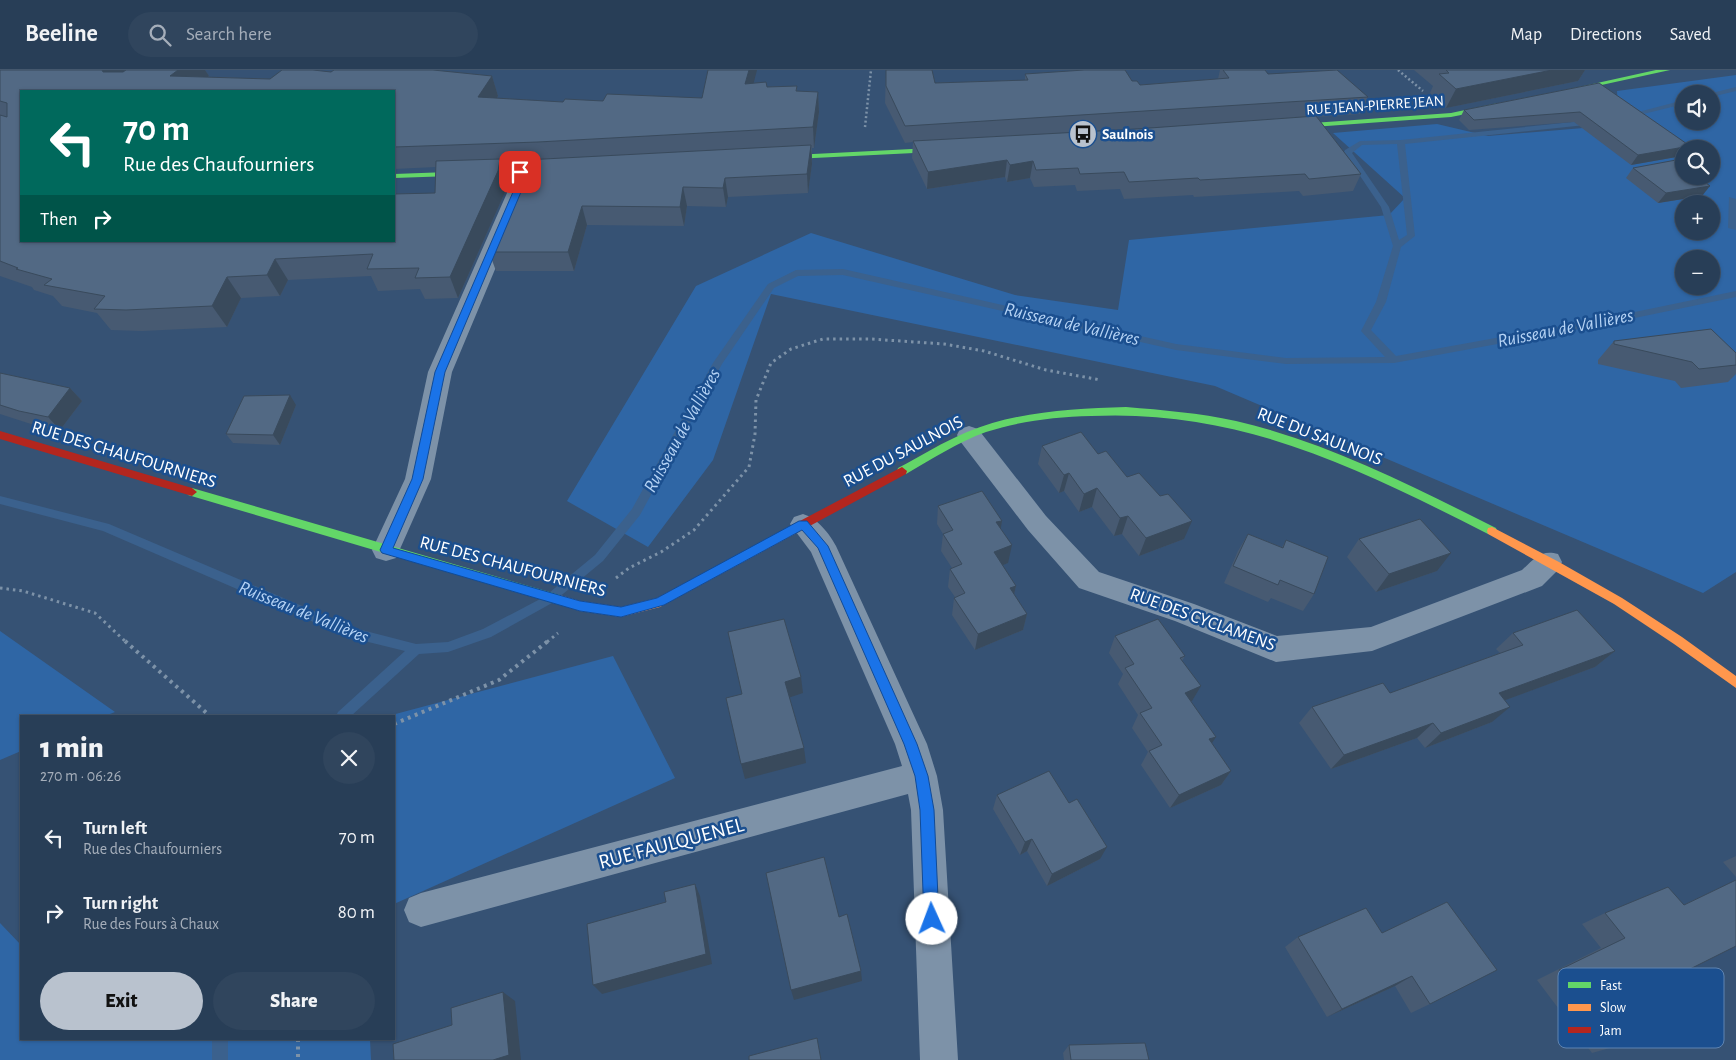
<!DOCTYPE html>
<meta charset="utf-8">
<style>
:root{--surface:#283e57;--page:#30455d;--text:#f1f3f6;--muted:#a5aeba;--line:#44576d;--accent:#b9c2ce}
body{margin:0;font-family:"Alegreya Sans",sans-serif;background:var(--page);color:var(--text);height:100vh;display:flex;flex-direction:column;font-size:19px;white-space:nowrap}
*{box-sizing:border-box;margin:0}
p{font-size:16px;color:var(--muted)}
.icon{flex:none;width:28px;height:28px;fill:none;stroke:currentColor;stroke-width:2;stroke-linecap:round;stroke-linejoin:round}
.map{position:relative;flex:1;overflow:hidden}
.details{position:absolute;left:20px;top:645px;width:375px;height:325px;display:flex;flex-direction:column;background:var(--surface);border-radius:0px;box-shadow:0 1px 4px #0004,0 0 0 1px var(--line)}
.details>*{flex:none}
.hud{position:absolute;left:20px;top:20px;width:375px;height:152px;border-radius:0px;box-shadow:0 1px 4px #0004,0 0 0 1px var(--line);background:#00695c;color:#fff;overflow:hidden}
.buttons{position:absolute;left:1675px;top:15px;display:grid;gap:10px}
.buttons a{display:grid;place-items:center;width:45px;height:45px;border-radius:50%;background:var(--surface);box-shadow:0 1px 4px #0004,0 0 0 1px var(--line);font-size:25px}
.pin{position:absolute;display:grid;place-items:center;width:42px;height:42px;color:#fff;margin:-21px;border-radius:10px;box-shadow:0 2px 8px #0006}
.me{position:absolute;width:55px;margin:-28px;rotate:358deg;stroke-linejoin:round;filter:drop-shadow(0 0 4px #0008)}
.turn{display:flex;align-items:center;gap:18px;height:105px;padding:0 20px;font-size:22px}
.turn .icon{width:65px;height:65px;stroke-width:2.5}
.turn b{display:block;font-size:35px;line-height:42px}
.then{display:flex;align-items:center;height:48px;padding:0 20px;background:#0003;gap:10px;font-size:19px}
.round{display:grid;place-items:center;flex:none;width:52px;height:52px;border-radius:26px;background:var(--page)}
.overview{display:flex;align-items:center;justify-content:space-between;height:85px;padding:0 20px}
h1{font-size:30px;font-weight:800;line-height:38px}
.cta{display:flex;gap:10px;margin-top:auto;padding:10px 20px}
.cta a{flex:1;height:58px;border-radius:30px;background:var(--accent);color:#111;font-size:20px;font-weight:800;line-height:58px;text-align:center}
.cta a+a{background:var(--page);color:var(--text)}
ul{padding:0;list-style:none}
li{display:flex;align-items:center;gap:15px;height:75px;padding:0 20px}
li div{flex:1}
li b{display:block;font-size:19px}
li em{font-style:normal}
header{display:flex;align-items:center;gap:30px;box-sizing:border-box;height:70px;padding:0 25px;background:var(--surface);border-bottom:1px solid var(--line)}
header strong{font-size:24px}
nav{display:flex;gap:28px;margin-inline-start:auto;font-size:18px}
.search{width:350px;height:45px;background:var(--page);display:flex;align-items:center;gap:12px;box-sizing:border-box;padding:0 18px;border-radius:28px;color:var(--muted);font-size:19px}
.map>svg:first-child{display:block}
.green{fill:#2f66a5;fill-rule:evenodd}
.water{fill:#3b618d}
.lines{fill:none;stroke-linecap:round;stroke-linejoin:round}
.stream{fill:#3b618d;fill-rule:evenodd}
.path-far2{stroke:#7d92a8;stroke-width:2.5;stroke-dasharray:2 2.5;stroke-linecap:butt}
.path-far1{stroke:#7d92a8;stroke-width:3;stroke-dasharray:2.5 4;stroke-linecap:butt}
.path{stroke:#7d92a8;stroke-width:4;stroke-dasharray:3 4.5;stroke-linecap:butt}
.street{fill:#7d92a8;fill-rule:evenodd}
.fast{fill:#63d668;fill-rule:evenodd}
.slow{fill:#ff974d;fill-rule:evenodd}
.jam{fill:#b3261e;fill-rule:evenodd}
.wall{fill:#475a72;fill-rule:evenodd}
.shaded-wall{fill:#394a5c}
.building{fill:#526984;stroke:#394a5c}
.route{fill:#1a73e8;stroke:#114b97}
.labels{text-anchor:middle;stroke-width:5;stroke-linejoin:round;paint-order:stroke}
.far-street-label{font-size:15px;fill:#fff;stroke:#1b4f8f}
.far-poi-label{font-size:15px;font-weight:bold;fill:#fff;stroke:#1b4f8f;text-anchor:start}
.street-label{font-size:18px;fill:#fff;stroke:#1b4f8f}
.water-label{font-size:19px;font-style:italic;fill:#b5d3f5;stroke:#1b4f8f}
.near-street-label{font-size:21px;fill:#fff;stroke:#1b4f8f}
.key{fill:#1b4f8f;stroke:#5f84b1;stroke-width:1}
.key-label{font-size:14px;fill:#fff}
</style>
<header>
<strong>Beeline</strong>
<div class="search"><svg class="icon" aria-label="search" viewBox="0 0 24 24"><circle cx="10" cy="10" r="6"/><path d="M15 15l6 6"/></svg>Search here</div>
<nav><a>Map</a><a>Directions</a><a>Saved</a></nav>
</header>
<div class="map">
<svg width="1736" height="990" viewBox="0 0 1736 990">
<rect width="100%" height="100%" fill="#365274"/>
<!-- green -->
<g class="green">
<path d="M1736,5v497l-33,21 -488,-207 -444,-92 -58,166 -65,87 -81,-46 129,-215 115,-53 204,62 103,15 11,-70 260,-25 16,-17 -72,-65 104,-9 51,12 131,-11 -2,-34zM1684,24h27v27h-27zM1684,79h27v27h-27zM1684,134h27v27h-27zM1684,189h27v27h-27z"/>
<path d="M0,561l115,81 -10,4h-84v35l-21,9z"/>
<path d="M613,586l62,122 -281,126v-188h-6z"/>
<path d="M0,853l21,22v94h349l1,21h-371z"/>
</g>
<!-- water -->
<path class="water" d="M1729,127l7,2v31l-8,-2z"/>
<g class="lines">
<!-- stream -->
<g class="stream">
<path d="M1736,17v4l-25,6v-3h-3z"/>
<path d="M1684,30v4l-57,14 -4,-2z"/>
<path d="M1592,50h3v4l-190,20 10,92 -14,11 -15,55 -15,28 25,26 205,-37 135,-28v6l-135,28 -207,38 -108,1 -110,-14 -333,-75 -45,1 -24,12 -52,76 -82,151 -37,46 -51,42 -61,34 -43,15 -29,2 -68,62h-15l2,-4 67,-61 -57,-14 -245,-106 -103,-27v-8l109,28 245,104 62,16 32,-2 35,-13 61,-32 51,-42 37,-46 81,-146 55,-79 28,-14 47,-1 333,75 110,14 99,-1 -24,-26 15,-29 17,-56 -12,-39 -37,-55 1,-2 15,-9 41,-1zM1397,74l10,91 -8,5 -10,-33 -37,-54 10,-8z"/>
<rect x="212" y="969" width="16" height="21"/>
</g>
<!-- path-far2 -->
<g class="path-far2">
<path d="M1398,0l25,21"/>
<path d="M865,57l6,-57"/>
</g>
<!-- path-far1 -->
<g class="path-far1">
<path d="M616,508l13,-10 32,-16 33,-22 55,-63 6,-33 1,-34 15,-37 20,-14 32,-10h48l73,5 40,7 62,19 55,10"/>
<path d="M0,518l23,3 72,22 31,29"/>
<path d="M547,572l11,-9"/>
</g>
<!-- path -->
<g class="path">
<path d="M125,571l85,75"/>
<path d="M394,654l105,-44 49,-39"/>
<path d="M298,969v21"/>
</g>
<!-- street -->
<g class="street">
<path d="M520,96l7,2 3,4 -3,21 -75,179 -21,107 -35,79 -10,3 -10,-3 -4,-8 33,-71 23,-107 79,-179 3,-21 3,-4z"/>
<path d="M969,356l9,3 68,87 53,56 95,32 83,32 94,-9 151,-57c12,-11 19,-21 36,-16l4,8 -4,8 -16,16 -170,65 -96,11 -101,-41 -96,-33 -51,-58 -68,-89 -3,-6 3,-6z"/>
<path d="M803,444c14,4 26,19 33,32l91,198 10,32 6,34 15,250h-38l-9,-250 -3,-16 -487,133 -12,-5 -5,-12 5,-12 12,-5 481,-127 -7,-22 -84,-192 -21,-28 4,-7z"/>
</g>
<!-- fast -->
<g class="fast">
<path d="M1656,0h14l-105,23 -4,-2z"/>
<path d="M1498,33l4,2 -1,2 -50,10 -166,12 -4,-2 4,-2 166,-12z"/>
<path d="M951,77h3v4l-180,9 -4,-2 4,-2z"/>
<path d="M561,98h3v4l-170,6v-4z"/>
<path d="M1126,337c37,3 73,6 110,14 91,21 176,65 260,107l1,3 -1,3h-8c-130,-66 -247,-125 -397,-118 -36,1 -71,5 -105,16 -28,10 -54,27 -80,42h-8l-1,-3 1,-3c23,-12 45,-26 69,-36 51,-21 105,-23 159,-25z"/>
<path d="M192,418l368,107 4,2 2,3 -2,3 -4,2 -372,-110 -1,-3z"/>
</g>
<!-- slow -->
<g class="slow">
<path d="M802,451l4,1 1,3 -1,3 -146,79 -39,10 -41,-6 -24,-8 -2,-3 2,-3 4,-2 20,6 41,6 36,-9z"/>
<path d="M1492,457l67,35 63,36 60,39 54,39v12l-62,-44 -60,-40 -126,-70 -1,-3 1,-3z"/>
</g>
<!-- jam -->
<g class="jam">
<path d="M0,361l192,57 5,4 -5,4 -192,-57z"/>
<path d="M902,397l5,4 -1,3 -100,54h-8l-1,-3 1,-3z"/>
</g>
</g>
<!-- wall -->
<g class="wall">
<path d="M0,0h205l4,6 -1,1 62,2 61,-7 161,4 6,20 -1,2 66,4 139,-4 51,-15 14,4 30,-1v5l21,1 1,20 -5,36h-2v16l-4,29 -80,4 -2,10 -39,-1 -3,20 -97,-1 -13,46h-78l-7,-19 34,-78 1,-10 -22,1 5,15 -2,12 -47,106 -33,1 -5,-10 -42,2 -7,-15 -83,4 -8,16 -39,2 -14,29 -85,4 -31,-1 -14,-17 -35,-7 -9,-10 -19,-6 -2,-3 -32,-11zM21,21h373v78l42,-2 -1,26 -414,48z"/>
<path d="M886,0l49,13 90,-3v-6l107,7 8,4 78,-6 2,-9h45l3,4 100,23 -8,17 -43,3 44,57 -8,17 -50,5 -4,-5 -105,6 -1,-2 -69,4 -4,-10 -43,2 -2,-6 -41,2 -4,-9 -23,4 -2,-5 -78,12 -15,-31 1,-16 -8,1 -20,-40zM1197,55l-61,4 -93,5z"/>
<path d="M1414,0h171l-7,11 -132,27 -16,-15 3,-7z"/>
<path d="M1599,13l83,73 -51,9 -57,-43 -105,8 -10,-10 5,-10z"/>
<path d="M1633,98l69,28 -44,7 -32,-25z"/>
<path d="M1614,271l122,12v21l-8,8 -47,6 -6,-7 -77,-17v-4z"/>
<path d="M0,303l70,15 12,13 -22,29 -29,-6 -31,-10z"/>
<path d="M296,335l-16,40 -47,-2 -7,-9z"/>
<path d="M1042,376l56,8 29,23 57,62 -45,17 -17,-22 -8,2 -22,-29 -13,5 -15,-21 -5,2 -21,-29z"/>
<path d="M938,436l64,15 -2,7 8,35 -6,2 14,21 -2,8 13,20 -4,16 -48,20 -23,-35 2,-17 1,-1 -7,-10 2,-18 2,-1 -11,-17 2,-17 -6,-10z"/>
<path d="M1248,464l34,13 4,-7 28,54 -11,17 -32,-13 -3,4 -44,-19 14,-32z"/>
<path d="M1359,469l78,32 -61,21 -29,-35z"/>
<path d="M1513,563l102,18 -20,16 -90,33 -13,22 -67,26 -8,-10 -86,31 -32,-46 13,-16 78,-14 110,-40 -4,-4z"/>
<path d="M1115,566l70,20 -3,5 10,40 -1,1 21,41 19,28 -10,14 -51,23 -29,-43 7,-13 -16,-24 6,-13 -20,-31 5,-10 -14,-21z"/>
<path d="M997,725l72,8 31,56 -53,27 -20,-35 -7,4 -27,-46z"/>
<path d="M1736,786v21l-13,-15z"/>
<path d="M1736,810v66l-74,37 -45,63 -25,7 -55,-73 64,-32 -19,-24 23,-11 78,-8z"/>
<path d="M1447,832l-17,102 -19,9 -16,-27 -68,31 -42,-70 13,-10 84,-4z"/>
<path d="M1069,975l80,15h-85l-1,-7z"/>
</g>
<!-- shaded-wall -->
<g class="shaded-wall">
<path d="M102,0h34l-21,20z"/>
<path d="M178,0h27l4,6 -20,15 -19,-15z"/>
<path d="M749,0h8l-9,35 -3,-21z"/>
<path d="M1552,0h33l-7,11 -132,27 10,-19z"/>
<path d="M492,6l6,20 -13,21 -7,-20z"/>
<path d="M818,22l1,20 -5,36 -1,-21z"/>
<path d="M811,75l1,19 -4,29 -1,-19z"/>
<path d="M1690,76l-2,3h-4v5l-2,2 -51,9 7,-10z"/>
<path d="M500,89l7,21 -2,12 -47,106 -8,-21z"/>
<path d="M1007,90l-2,17 -78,12 1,-17z"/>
<path d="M1033,91l-3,17 -23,4 3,-17z"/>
<path d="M725,108l3,19 -2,10 -3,-19z"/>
<path d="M1710,116l-8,10 -44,7 8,-10z"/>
<path d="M683,117l4,19 -3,20 -4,-19z"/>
<path d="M582,136l5,19 -13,46 -6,-19z"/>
<path d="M275,189l13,21 -8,16 -13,-21z"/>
<path d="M227,207l14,21 -14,29 -15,-21z"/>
<path d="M70,318l12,13 -22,29 -12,-13z"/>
<path d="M290,325l6,10 -16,40 -7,-10z"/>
<path d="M1069,403l-5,18 -5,2 5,-18z"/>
<path d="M1097,418l-5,19 -13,5 5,-18z"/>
<path d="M1128,446l-6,18 -8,2 6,-18z"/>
<path d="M1002,451l-3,18 -3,-17z"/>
<path d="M1192,451l-8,18 -45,17 7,-18z"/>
<path d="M1012,475l-4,18 -17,7 3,-18z"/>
<path d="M1451,483l-14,18 -61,21 13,-18z"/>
<path d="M1016,516l-4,17 -2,-15z"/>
<path d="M1027,544l-4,16 -48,20 3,-16z"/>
<path d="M1615,581l-20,16 -114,42 18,-16z"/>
<path d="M801,607l2,16 -15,5 -3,-16z"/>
<path d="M1201,616l-9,15 -16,8 9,-16z"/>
<path d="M1510,637l-18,15 -67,26 16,-15z"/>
<path d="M1433,653l-16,15 -86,31 13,-14z"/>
<path d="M1216,667l-10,15 3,-13z"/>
<path d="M804,678l2,15 -61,16 -4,-15z"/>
<path d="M1231,701l-10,14 -51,23 9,-13z"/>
<path d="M1032,769l-5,12 -7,4 5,-13z"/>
<path d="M1107,777l-7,12 -53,27 5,-12z"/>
<path d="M695,814l5,12 12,68 -110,30 -9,-9z"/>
<path d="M861,901l1,10 -68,19 -3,-10z"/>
<path d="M1412,906l-17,10 -68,31 15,-8z"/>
<path d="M503,922l12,9 6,59h-28z"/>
</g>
<!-- building -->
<g class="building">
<path d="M0,0h102l1,2h20l3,-2h52l-8,6 100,3 12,-9h31l18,2 3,-2h99l59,6 -14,21 85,5 2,-3 38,2 4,-7 95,4 6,-28h41l-4,14 21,-2 1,5 30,-1 -1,5 22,1 -5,35 -275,15 -144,5v-56h-373v150h373v-47l41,-1 1,-32 64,-2 -2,12 -48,106 -35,1 4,-10 -52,1 6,-15 -98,5 -8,16 -40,2 -15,29 -86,4 -32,-1 11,-13 -61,-11 8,-6 -36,-10 2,-1 -18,-7v-146l7,2v-14l-7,-2z"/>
<path d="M886,0h46l3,13 93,-3 -3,-6 59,-4h41l7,11h5l3,4 89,-7 -6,-8h42l3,4 69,-4 31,27 -463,29 -19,-40z"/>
<path d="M1446,0h106l-96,19 -17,-15 10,-1z"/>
<path d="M1599,13l91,63 -52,9 -58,-43 -106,8 -10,-10z"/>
<path d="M1316,46l45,58 -52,5 -4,-5 -105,6 -2,-2 -69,4 -5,-10 -44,2 -2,-6 -42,2 -3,-9 -23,4 -3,-5 -79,12 -15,-31 223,-12z"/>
<path d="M811,75l-4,29 -82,4 -2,10 -40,-1 -3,20 -98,-1 -14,46h-79l34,-78 2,-14z"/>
<path d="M1676,90l8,6v10h13l13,10 -44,7 -33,-25z"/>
<path d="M1711,259l25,24v12l-37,4 -7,-7 -78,-18v-3z"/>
<path d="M0,303l70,15 -22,29 -29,-6 -19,-6z"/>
<path d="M290,325l-17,40 -47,-1 18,-38z"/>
<path d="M1081,362l17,22 8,-3 21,26 12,-4 21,23 8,-2 24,27 -46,17 -18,-22 -8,2 -23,-30 -13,6 -15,-21 -5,2 -22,-29z"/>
<path d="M982,421l20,30 -6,1 16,23 -18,7 22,34 -6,2 17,26 -49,20 -24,-36 11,-5 -15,-24 12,-5 -19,-30 10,-4 -15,-24z"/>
<path d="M1420,449l31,34 -62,21 -30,-35z"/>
<path d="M1248,464l35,14 3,-8 42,17 -14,37 -34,-14 -2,5 -45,-19z"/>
<path d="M1577,540l38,41 -116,42 11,14 -69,26 -8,-10 -89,32 -32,-48 71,-24 7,10 133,-48 -10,-12z"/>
<path d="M784,549l17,58 -16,5 19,66 -63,16 -15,-66 16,-4 -14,-62z"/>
<path d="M1158,549l27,37 -5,2 21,28 -16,7 31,44 -7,2 22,32 -52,24 -30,-44 13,-6 -22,-32 12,-5 -27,-40 9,-4 -19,-28z"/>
<path d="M1049,701l20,32 8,-4 30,48 -55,27 -20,-35 -7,3 -28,-47z"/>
<path d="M824,787l15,60 8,-3 14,57 -70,19 -25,-117z"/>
<path d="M1736,810v66l-74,37 22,27 -67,36 -58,-76 66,-32 -20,-25 63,-26 16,18z"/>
<path d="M695,814l11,70 -113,31 -6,-61 79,-22 -2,-10z"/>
<path d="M1447,832l50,68 -67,34 -18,-28 -70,33 -44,-72 68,-29 16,25z"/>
<path d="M503,922l6,63 -16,5h-99l-1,-16 59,-19 -1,-17z"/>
<path d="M817,968l4,22h-72v-4z"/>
<path d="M1145,973l4,17h-78l-2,-15z"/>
</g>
<!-- route -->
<path class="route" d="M517,101l7,1 -3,20 -76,180 -22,107 -30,69 187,53 41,6 36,-9 142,-77h8l21,25 89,198 11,32 6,34 5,109 -2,5 -5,2 -5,-2 -3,-5 -4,-109 -5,-34 -11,-32 -86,-196 -16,-18 -138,75 -43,12 -41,-6 -198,-58 -2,-3 32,-71 23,-107 78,-180z"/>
<!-- icons -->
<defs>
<g id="bus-disc" transform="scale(1.4375)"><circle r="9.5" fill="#b9c2ce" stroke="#1b4f8f"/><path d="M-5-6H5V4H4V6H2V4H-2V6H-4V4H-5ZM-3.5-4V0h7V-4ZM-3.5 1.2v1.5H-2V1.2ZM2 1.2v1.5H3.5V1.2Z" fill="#111"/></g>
</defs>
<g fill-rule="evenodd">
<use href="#bus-disc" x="1083" y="64"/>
</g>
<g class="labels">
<!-- far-street labels -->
<g class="far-street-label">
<text transform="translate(1375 35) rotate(-4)" y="5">RUE JEAN-PIERRE JEAN</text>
</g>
<!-- far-poi labels -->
<g class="far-poi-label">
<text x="1102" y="69">Saulnois</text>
</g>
<!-- street labels -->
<g class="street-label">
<text transform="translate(1320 366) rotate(21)" y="6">RUE DU SAULNOIS</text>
<text transform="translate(903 381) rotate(-28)" y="6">RUE DU SAULNOIS</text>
<text transform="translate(124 384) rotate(17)" y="6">RUE DES CHAUFOURNIERS</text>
<text transform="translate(513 496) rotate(15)" y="6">RUE DES CHAUFOURNIERS</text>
<text transform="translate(1203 549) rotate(20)" y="6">RUE DES CYCLAMENS</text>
</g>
<!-- water labels -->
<g class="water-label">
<text transform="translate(1072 253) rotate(13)" y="7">Ruisseau de Vallières</text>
<text transform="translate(1565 257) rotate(-11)" y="7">Ruisseau de Vallières</text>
<text transform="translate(681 360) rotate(-61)" y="7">Ruisseau de Vallières</text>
<text transform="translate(304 541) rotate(22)" y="7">Ruisseau de Vallières</text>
</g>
<!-- near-street labels -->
<g class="near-street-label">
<text transform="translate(671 773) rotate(-15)" y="7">RUE FAULQUENEL</text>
</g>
</g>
<!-- legend -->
<rect x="1558" y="898" width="166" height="80" rx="8" class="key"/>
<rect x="1568" y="912" width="23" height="6" fill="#63d668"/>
<rect x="1568" y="934" width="23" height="7" fill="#ff974d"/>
<rect x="1568" y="957" width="23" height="6" fill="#b3261e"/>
<g class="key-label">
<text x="1600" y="920">Fast</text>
<text x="1600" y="942">Slow</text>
<text x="1600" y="965">Jam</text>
</g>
</svg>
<div class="buttons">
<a><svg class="icon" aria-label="sound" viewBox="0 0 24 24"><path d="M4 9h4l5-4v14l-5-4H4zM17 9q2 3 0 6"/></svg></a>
<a><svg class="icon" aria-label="search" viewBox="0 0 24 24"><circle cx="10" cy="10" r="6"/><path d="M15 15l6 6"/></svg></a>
<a>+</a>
<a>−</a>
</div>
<div class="pin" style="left:520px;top:102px;background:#d93025"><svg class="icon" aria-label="arrive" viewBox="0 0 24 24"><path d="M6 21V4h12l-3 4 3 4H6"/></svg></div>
<svg class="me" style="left:932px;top:849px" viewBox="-20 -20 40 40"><circle r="19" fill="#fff"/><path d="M0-13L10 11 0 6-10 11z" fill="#1a73e8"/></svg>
<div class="hud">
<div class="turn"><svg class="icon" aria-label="left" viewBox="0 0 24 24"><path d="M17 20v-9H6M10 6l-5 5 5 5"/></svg><div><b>70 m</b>Rue des Chaufourniers</div></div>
<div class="then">Then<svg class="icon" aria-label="right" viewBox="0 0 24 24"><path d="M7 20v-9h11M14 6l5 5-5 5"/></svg></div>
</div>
<section class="details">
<div class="overview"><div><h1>1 min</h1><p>270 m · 06:26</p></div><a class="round"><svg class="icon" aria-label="close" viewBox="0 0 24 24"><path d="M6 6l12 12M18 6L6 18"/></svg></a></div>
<ul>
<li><svg class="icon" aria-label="left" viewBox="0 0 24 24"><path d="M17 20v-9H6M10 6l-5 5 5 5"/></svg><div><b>Turn left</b><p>Rue des Chaufourniers</p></div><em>70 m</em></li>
<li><svg class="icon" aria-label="right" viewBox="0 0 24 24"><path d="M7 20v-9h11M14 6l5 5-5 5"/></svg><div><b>Turn right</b><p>Rue des Fours à Chaux</p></div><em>80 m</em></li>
</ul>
<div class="cta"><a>Exit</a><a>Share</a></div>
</section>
</div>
